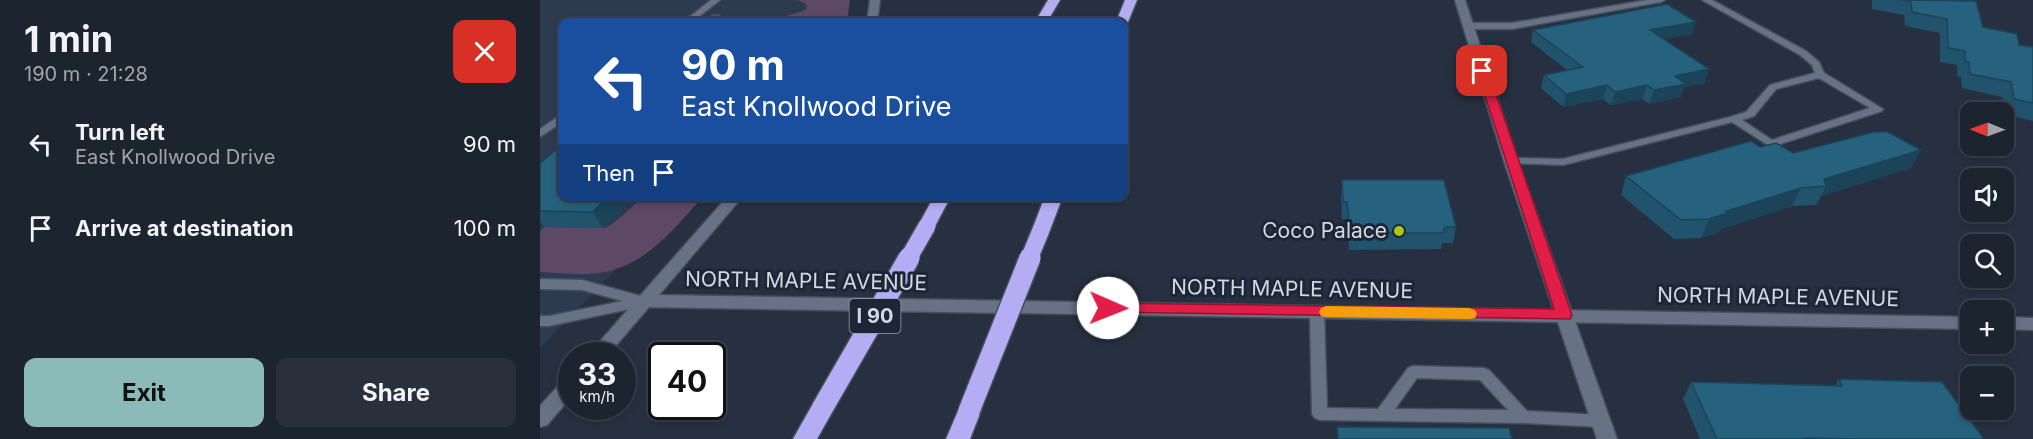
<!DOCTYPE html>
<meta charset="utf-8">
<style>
:root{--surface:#1c2430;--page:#29303c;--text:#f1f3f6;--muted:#a0a4ab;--line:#3a414c;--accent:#8bbbb9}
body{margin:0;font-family:Inter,sans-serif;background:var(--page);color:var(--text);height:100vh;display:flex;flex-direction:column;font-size:22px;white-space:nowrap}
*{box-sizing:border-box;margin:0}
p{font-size:20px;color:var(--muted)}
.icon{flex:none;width:33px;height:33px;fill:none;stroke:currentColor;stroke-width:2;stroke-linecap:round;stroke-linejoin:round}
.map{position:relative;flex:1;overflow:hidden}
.details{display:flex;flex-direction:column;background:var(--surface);width:540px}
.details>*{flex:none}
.hud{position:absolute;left:18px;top:18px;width:570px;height:183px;border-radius:12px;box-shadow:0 3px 9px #0003,0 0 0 2px var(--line);background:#1a4fa0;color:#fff;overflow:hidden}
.needle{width:39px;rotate:271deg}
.buttons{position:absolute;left:1420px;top:102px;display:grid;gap:12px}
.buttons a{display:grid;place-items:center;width:54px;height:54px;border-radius:12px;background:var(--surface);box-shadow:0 3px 9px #0003,0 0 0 2px var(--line);font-size:30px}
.speed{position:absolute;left:18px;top:342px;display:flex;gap:12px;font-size:30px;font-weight:700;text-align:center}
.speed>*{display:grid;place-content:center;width:78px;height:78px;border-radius:50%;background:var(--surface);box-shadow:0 3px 9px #0003,0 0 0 2px var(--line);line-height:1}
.speed small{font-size:15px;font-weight:400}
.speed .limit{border:3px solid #111;border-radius:9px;background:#fff;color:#111}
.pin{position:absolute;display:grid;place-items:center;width:51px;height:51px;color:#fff;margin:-26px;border-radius:12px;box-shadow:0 3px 9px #0006}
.me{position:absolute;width:66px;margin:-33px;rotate:91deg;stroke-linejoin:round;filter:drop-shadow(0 0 4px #0008)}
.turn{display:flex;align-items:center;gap:21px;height:126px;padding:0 24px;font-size:27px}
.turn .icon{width:78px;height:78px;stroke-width:2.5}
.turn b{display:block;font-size:42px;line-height:51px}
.then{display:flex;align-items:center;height:57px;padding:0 24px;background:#0003;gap:12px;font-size:22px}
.round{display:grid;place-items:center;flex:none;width:63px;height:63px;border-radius:12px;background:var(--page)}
.overview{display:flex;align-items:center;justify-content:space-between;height:102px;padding:0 24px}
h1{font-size:36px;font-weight:700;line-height:45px}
.cta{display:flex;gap:12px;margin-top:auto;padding:12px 24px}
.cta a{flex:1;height:69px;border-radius:12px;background:var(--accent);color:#111;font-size:24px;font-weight:700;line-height:69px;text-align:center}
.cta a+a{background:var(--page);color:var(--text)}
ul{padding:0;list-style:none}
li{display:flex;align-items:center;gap:18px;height:84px;padding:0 24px}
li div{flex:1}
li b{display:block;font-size:22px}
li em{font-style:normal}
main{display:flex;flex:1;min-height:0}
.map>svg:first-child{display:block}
.built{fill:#2d3b50}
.green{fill:#5d4865}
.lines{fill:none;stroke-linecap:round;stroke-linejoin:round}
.lane-casing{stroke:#454e5b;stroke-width:3}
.street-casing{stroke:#454e5b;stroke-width:3}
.secondary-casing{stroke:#454e5b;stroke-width:3}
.highway-casing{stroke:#454e5b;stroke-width:3}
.lane{fill:#677285;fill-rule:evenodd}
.street{fill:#677285;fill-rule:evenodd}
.secondary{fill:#677285;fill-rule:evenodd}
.highway{fill:#b4adf4;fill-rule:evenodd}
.highway-bridge-far1-casing{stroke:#454e5b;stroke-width:20;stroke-linecap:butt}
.highway-bridge-casing{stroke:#454e5b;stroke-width:24;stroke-linecap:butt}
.highway-bridge-far1{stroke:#b4adf4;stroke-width:17}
.highway-bridge{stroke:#b4adf4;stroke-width:21}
.wall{fill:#21536c}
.shaded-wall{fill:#1b4458}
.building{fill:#26617d;stroke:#1b4458;stroke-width:1.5}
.route{fill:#e11d48;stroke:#92132f;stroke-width:1.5}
.slow{fill:#f59e0b}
.poi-dot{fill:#a9c71a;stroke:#1d2636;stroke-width:2}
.labels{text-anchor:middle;stroke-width:6;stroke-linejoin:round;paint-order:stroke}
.shield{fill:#1d2636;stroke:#9ba3ae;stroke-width:1.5}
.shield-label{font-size:20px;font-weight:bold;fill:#d1d8e2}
.poi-label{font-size:21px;fill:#d1d8e2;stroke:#1d2636;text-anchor:end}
.street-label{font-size:21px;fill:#d1d8e2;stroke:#1d2636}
</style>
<main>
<section class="details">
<div class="overview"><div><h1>1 min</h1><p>190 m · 21:28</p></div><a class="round" style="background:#d93025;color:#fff"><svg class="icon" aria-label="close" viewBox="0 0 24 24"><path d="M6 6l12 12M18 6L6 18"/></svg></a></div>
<ul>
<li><svg class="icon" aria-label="left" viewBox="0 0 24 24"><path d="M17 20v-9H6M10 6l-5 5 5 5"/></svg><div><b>Turn left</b><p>East Knollwood Drive</p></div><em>90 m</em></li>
<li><svg class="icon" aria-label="arrive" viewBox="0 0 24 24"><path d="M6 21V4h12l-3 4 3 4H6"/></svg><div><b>Arrive at destination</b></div><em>100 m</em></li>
</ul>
<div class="cta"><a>Exit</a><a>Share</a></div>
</section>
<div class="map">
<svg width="1493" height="439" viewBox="0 0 1493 439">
<rect width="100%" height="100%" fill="#263040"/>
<!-- built -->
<path class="built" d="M0,0h297l-3,22h-272v174l124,1 -146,151z"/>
<!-- green -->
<g class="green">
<path d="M258,0h52l-3,22h-145l11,-8h9l-10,8h65c10,-9 18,-7 30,-13l-1,-5z"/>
<path d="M104,197h59c-28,30 -54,66 -98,75 -21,4 -44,1 -65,0v-41l4,-4 60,1c15,-5 26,-22 40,-31z"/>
</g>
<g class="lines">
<!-- lane casing -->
<g class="lane-casing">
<g id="lane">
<path d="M171,0h9l-28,22h-9z"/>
<path d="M1107,0h18l-4,2 -149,27h-44l-4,-3 4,-3h44z"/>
<path d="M1162,0h10l94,51 13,11 5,11 59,36 -1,2 -111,36 -39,-25 -169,43 -56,-2 -1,-2 1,-2 4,-1 52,1 167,-42 16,-5 24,-27 45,-12 -3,-8 -12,-10zM1279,78l51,30 -98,32 -30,-20 12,-4 22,-27z"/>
<path d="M22,114v8l-22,15v-8z"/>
<path d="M0,279l42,1 66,18 2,3 -2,3 -9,3 -90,19h-9v-10h9l74,-15 -41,-11 -42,-1z"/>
<path d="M777,307l5,2 2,3 3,96 51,1 30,-41 5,-2 71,2 5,2 38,41 74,4 6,1 2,5 -2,5 -6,1 -78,-4 -203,-3 -5,-2 -3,-4 -2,-102 2,-3zM877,378l63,2 28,30 -113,-1z"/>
</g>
</g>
<!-- street casing -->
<g class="street-casing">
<path id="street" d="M915,0h10l53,161 99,278h-20l-93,-278z"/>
</g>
<!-- secondary casing -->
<g class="secondary-casing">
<g id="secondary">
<path d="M330,0h10l-3,22h-10z"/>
<path d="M188,196h15l-84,99 1312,22v12l-1322,-22 -42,49h-20z"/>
<path d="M1464,317l29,1v12l-29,-1z"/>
<path d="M32,376v20l-25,29 -7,2v-21l25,-28z"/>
</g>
</g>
<!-- highway casing -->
<g class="highway-casing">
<g id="highway">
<path d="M508,0h12l-13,22h-12z"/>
<path d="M585,0h12l-9,22 -4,3v-3h-8z"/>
<path d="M394,196h17l-18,34h-12l-3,-4z"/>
<path d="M505,196h18l-13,34 -3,4h-12l-3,-4z"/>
<path d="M283,398l8,2 4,7 -18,32h-24l22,-39z"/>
<path d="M429,402l8,2 4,7 -11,28h-24l15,-35z"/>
</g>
</g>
<!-- lane -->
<use href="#lane" class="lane"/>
<!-- street -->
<use href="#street" class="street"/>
<!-- secondary -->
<use href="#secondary" class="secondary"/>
<!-- highway -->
<use href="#highway" class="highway"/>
<!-- highway-bridge-far1 casing -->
<g class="highway-bridge-far1-casing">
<g id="highway-bridge-far1">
<path d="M368,259l19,-33"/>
<path d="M489,259l12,-29"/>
</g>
</g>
<!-- highway-bridge casing -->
<g class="highway-bridge-casing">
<g id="highway-bridge">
<path d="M283,407l86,-149"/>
<path d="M429,411l61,-153"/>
</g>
</g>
<!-- highway-bridge-far1 -->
<use href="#highway-bridge-far1" class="highway-bridge-far1"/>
<!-- highway-bridge -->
<use href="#highway-bridge" class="highway-bridge"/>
</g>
<!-- wall -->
<g class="wall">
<path d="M1332,0h100l11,27 36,18 14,2v74l-29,-7 -2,-17 -40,-9 -1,-11 -4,-1v-11l-17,-3v-29l-35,-7 -1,-11 -32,-6z"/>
<path d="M993,30l159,4 -28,5 45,30 -4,14 -20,4 -4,10 -32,7 -7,-5 -31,6 -8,-6 -40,8 -22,-19 3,-13 23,-5 -36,-28z"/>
<path d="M1220,147l33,6 128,-3 -10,18 -90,28 -5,9 -24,1 -71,23 -2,3 -18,6 -27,1 -53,-44 5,-19z"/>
<path d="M0,163l96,33 -33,32 -59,-1 -4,4z"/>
<path d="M802,180l114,47 -3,16h-11l-1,6 -92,1 -2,-31h-5l-1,-23z"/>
<path d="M1299,379l145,60h-284l-17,-40 8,-17 144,3z"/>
</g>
<!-- shaded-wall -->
<g class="shaded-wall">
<path d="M1156,22l-4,12 -46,9 4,-13z"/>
<path d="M1169,69l-4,14 -20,4 -4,10 -32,7 5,-14 21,-14z"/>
<path d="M1067,85l-4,14 -40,8 3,-13z"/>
<path d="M1107,85l-5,14 -31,6 4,-13z"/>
<path d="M1381,150l-10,18 -90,28 5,-10 -2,-7z"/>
<path d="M1261,188l-9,18 -71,23 -2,3 -18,6 8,-19 17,-8z"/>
<path d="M69,196h27l-33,32 -11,-16z"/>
<path d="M0,221l4,6 -4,4z"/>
</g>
<!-- building -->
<g class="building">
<path d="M1361,0l75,1 7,26 34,7 2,11 14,2v56l-19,-4 -3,-17 -41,-8 -1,-12 -4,-1v-10l-17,-3 -1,-29 -35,-7 -1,-10z"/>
<path d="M1127,4l29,18 -46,8 59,39 -34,7 11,8 -32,6 -7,-5 -32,7 -8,-7 -41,9 -22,-19 39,-8 -50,-37z"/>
<path d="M1334,132h14l33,18 -97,29 2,7 -25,2 -75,23 2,2 -19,6 -28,1 -55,-44 125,-35 9,6 16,-4 17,10z"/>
<path d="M22,145v51h47l-17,16 -52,-1v-48z"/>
<path d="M802,180h102l12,47h-11l-2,6h-93l-3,-31h-4z"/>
<path d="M1299,379l103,3 42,57h-132l-48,-1 1,1h-88l-26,-57 151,4z"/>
<path d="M797,427l172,1 3,11h-174z"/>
</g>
<!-- route -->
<path class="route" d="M942,68l6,3 84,244 -2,4 -468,-7 -2,-4 2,-3 6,-2 446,6 -77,-238z"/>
<!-- slow -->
<path class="slow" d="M786,306l143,2 6,2 2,4 -2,4 -6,1 -143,-2 -5,-1 -2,-4 2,-4z"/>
<!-- markers -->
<circle class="poi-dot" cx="859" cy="231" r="6"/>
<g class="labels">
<!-- shield labels -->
<rect class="shield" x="309.5" y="299" width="51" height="34" rx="4.5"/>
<g class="shield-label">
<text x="335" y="323">I 90</text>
</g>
<!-- poi labels -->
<g class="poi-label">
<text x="847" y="238">Coco Palace</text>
</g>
<!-- street labels -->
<g class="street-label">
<text transform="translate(266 281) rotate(1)" y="7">NORTH MAPLE AVENUE</text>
<text transform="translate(752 289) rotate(1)" y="7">NORTH MAPLE AVENUE</text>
<text transform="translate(1238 297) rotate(1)" y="7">NORTH MAPLE AVENUE</text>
</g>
</g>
</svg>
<div class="buttons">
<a><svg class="needle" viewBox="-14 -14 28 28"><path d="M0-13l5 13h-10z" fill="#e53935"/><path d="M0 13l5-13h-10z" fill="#a0a4ab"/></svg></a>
<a><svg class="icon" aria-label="sound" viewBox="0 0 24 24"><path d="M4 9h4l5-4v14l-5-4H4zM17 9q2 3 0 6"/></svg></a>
<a><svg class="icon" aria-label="search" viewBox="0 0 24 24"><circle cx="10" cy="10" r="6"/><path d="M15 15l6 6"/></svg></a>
<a>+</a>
<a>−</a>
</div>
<div class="speed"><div>33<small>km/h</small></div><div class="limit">40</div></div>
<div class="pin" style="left:942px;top:71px;background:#d93025"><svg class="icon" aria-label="arrive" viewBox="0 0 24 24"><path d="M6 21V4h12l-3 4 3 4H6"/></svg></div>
<svg class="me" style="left:568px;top:308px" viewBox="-20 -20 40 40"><circle r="19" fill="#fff"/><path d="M0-13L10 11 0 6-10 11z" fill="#e11d48"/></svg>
<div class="hud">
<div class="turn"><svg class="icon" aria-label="left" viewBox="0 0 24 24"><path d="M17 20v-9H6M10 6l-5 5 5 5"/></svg><div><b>90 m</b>East Knollwood Drive</div></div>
<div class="then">Then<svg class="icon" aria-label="arrive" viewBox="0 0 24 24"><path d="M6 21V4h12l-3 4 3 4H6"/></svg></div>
</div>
</div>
</main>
